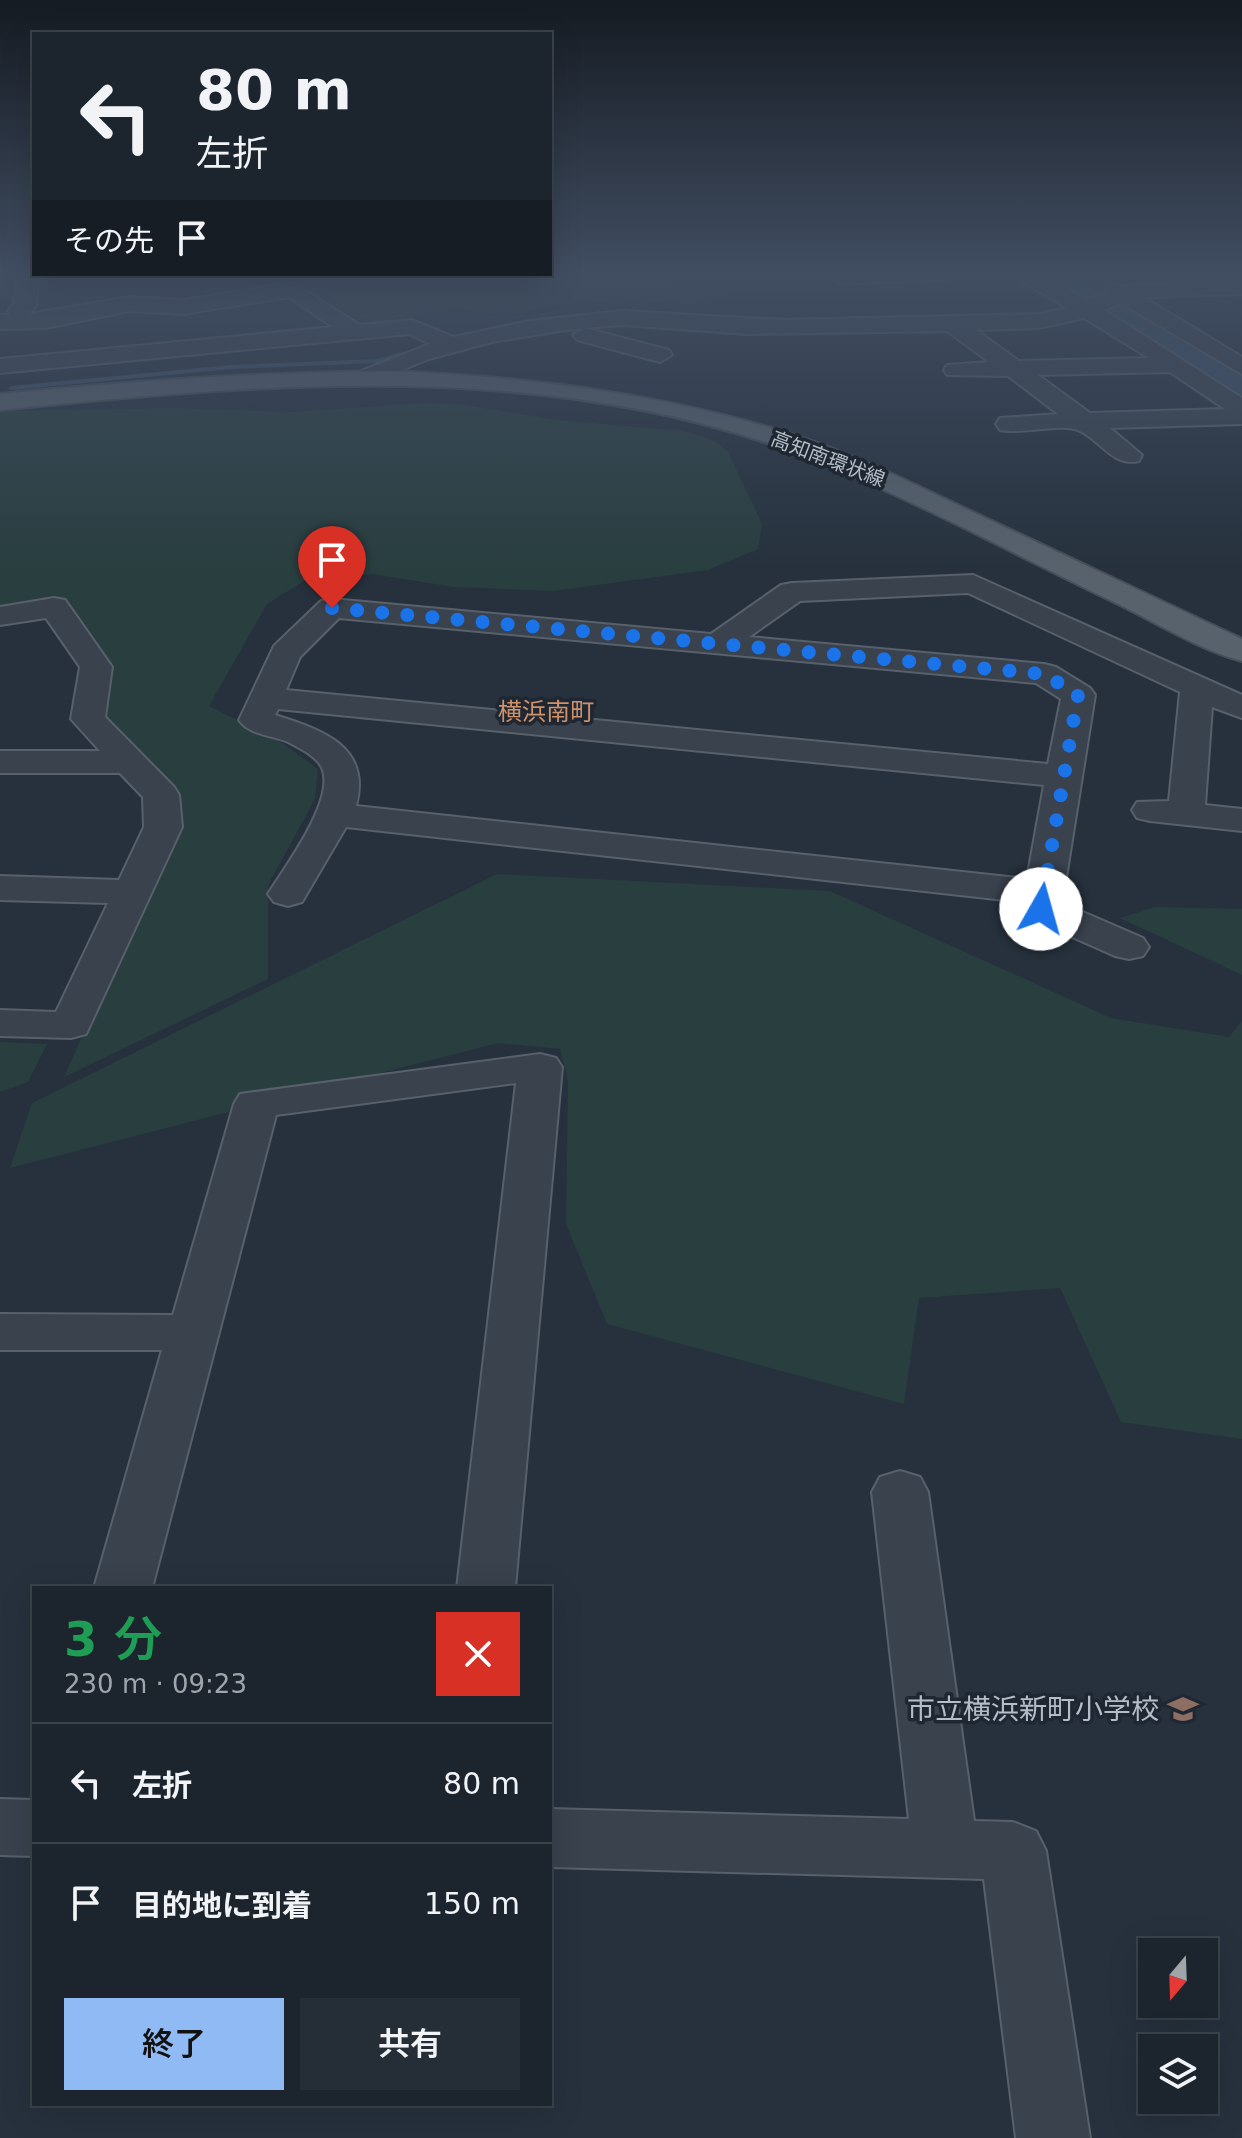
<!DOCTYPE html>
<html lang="ja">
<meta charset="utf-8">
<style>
:root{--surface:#1c252e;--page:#252d36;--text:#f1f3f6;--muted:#a0a5aa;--line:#3a424a;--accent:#90baf3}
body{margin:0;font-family:"DejaVu Sans","Noto Sans JP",sans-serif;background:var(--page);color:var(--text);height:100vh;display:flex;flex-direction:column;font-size:30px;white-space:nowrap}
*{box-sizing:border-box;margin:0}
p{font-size:26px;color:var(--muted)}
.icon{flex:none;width:44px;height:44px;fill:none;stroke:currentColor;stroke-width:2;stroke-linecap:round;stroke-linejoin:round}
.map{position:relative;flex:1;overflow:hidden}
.drawer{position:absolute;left:32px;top:1586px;width:520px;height:520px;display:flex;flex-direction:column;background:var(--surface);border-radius:0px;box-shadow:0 8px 32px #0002,0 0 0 2px var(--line)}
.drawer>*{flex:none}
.hud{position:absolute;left:32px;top:32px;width:520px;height:244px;border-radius:0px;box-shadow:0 8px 32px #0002,0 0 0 2px var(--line);background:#1c252e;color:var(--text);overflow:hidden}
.needle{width:52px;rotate:199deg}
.tools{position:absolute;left:1138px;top:1938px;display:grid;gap:16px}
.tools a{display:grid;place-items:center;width:80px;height:80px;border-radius:0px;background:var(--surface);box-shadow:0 8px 32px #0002,0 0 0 2px var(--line);font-size:40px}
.pin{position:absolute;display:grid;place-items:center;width:68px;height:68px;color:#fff;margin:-82px -34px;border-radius:50% 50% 50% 0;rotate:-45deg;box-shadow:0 0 8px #0007}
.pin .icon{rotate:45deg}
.me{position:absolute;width:88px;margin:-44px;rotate:7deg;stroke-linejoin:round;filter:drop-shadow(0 0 6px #0008)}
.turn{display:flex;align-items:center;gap:28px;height:168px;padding:0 32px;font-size:36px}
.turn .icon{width:104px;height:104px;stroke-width:2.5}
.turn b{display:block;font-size:56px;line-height:68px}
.then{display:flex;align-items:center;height:76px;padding:0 32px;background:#0003;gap:16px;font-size:30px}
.round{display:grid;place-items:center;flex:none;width:84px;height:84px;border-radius:0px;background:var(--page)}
.headline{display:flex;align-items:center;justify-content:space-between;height:136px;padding:0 32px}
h1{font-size:48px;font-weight:600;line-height:60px;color:#1e9e55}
.cta{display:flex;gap:16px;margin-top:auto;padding:16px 32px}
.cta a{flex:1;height:92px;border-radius:0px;background:var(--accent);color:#111;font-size:32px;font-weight:600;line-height:92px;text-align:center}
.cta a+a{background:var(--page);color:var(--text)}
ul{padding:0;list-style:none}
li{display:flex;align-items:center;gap:24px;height:120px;padding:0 32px;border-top:2px solid var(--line)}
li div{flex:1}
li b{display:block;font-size:30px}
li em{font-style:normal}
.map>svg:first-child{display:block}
.green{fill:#293e3f}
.water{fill:#3c4f65}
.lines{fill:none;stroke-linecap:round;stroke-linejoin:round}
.stream{fill:#3c4f65;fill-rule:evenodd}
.minor-casing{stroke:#57606b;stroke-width:4}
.primary-casing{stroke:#454e59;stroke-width:4}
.minor{fill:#39424d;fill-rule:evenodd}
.primary{fill:#58626d;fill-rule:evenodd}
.route{stroke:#1a73e8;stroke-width:14;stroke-dasharray:0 25.2}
.labels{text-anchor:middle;stroke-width:7;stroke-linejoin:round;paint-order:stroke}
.far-street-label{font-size:20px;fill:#b5bdc8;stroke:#1e2732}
.far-quarter-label{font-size:24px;fill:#cf9269;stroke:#1e2732}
.near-poi-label{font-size:28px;fill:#b5bdc8;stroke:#1e2732;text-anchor:end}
</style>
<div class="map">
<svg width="1242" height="2138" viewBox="0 0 1242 2138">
<rect width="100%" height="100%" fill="#26313d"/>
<!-- green -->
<g class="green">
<path d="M451,274h99l39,11 68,-3 67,11 -31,12 -64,-5 -67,5 -56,10 -50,-6 -82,13 -29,-9 -21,-19 6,-10 99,-5z"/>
<path d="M425,403l40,2 90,15 129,11 31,10 13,11 34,72 -4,25 -50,21 -155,21 -99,-4 -82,-13 -68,7 -37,23 -58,102 75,38 34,25 -3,30 -47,86v94l-204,98 111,-249 -78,-111 -37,-116 -60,12v-202l171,-3 122,4z"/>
<path d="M497,874l333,17 281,127 118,19 13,-16v418l-121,-17 -61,-134 -141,10 -15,106 -297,-80 -41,-100 2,-144 -8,-31 -62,-6 -488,125 22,-65z"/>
<path d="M1155,907l87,2v66l-122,-57z"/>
<path d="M0,1042l47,2 -19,38 -28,10z"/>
</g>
<!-- water -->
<path class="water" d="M1036,272h30l176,103v21z"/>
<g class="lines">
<!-- stream -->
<path class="stream" d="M418,348h3v4l-45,11 -145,6 -219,21 -4,-2 4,-2 219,-21 145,-6z"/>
<!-- minor casing -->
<g class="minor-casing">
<g id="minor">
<path d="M17,272l25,2 -4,3 -2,29 -7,8 100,-17 55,3 109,-17 67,42 52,-5 42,17 75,-16 93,-10 162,9 255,-6 28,-6 -54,-32 -173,8 -11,-7 6,-5h201l51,28 19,-7 1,-8 18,1 117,-6v14l-99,3 99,60v17l-121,-71 -17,7 138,88v26l-132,4 32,27 -3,6c-26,6 -38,-20 -59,-30 -17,-9 -58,4 -80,-1l-4,-6 4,-6 58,-4 -50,-38 -61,-1 -3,-5 3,-5 42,-3 -42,-31 -199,3 -126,-9 -57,5 -73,12 -63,17 -59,24 -9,-2 -3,-5 3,-5 69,-27 -21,-10 -409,39v-14l333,-32 -44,-30 -105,17 -55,-3 -83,17 -46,1v-14h10l-2,-4 6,-7zM1084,318l65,40 -130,3 -43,-31 63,-2zM1170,372l55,37 -135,4 -52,-38z"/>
<path d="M585,328l84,22 3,5 -12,7 -83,-22 -4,-5z"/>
<path d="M973,575l269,120v23l-30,-11 -7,98 37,4v22l-92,-10 -13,-3 -5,-8 5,-8 32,-1 11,-109 -212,-99 -168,8 -51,36 295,27 12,3 34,21 5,7 -33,208 81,35 6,9 -6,9 -14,3 -14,-3 -88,-39 -6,-8 2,-7 -677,-75 -44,75 -14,4 -14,-4 -6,-8c17,-27 68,-95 54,-126 -5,-12 -23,-20 -34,-26 -16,-7 -39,-7 -49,-22l35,-74 47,-45 11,-2 379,35 70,-49 11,-2zM339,618l697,65 25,16 -13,65 -762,-74 14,-33zM278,709l766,76 -17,94 -671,-73c16,-60 -34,-76 -81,-91z"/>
<path d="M54,598l11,2 47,67 -7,50 69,70 5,8 3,32 -96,207 -15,4 -71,-2v-26l56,2 52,-109 -108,-3v-24l119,4 25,-53 -1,-30 -23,-24h-120v-22h100l-29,-32 9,-52 -34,-49 -46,7v-18z"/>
<path d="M540,1054l16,4 6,9 -47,521h-58l59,-505 -240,32 -124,473h-58l68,-238h-162v-36l173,1 61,-211 6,-10z"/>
<path d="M900,1471l20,6 8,15 46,329 39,1 23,9 10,20 44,287h-74l-32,-259 -434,-12v-58l359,10 -37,-327 8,-15z"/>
<path d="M0,1799l34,1v56l-34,-1z"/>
</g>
</g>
<!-- primary casing -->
<g class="primary-casing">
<path id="primary" d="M393,371c135,6 268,22 398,63 69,22 134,56 199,86 84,40 168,79 252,119v22c-42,-11 -85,-38 -124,-57 -98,-47 -194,-99 -294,-140 -260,-107 -552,-82 -824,-54v-16c131,-13 261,-22 393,-23z"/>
</g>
<!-- minor -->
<use href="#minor" class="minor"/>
<!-- primary -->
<use href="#primary" class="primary"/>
</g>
<!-- sky -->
<linearGradient id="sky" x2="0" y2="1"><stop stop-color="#151b22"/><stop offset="0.48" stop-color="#414e62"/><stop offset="1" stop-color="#414e62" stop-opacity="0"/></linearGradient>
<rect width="1242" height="571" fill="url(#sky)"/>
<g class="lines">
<!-- route -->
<path class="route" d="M332,608l712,66 34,21 -37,214"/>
</g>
<!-- icons -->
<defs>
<g id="school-bare" transform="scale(2.4)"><path d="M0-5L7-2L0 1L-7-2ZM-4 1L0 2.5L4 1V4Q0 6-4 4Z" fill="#8d6e63" stroke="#1e2732" stroke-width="2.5" paint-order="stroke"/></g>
</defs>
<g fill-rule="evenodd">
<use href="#school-bare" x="1183" y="1709"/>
</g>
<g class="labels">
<!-- far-street labels -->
<g class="far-street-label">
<text transform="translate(828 459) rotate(21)" y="7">高知南環状線</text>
</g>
<!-- far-quarter labels -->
<g class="far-quarter-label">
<text x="546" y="720">横浜南町</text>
</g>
<!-- near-poi labels -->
<g class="near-poi-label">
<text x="1159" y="1719">市立横浜新町小学校</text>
</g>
</g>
</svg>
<div class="tools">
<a><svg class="needle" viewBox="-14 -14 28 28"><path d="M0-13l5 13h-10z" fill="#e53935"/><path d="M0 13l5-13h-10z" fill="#a0a5aa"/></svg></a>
<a><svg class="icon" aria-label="layers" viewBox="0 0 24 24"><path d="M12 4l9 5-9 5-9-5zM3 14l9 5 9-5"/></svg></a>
</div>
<div class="pin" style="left:332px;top:608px;background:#d93025"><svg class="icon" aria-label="arrive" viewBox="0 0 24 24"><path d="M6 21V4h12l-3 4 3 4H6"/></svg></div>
<svg class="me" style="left:1041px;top:909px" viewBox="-20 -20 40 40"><circle r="19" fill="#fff"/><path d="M0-13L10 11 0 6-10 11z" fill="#1a73e8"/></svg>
<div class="hud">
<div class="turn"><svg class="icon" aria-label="left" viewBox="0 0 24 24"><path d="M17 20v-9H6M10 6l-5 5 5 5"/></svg><div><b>80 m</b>左折</div></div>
<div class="then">その先<svg class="icon" aria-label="arrive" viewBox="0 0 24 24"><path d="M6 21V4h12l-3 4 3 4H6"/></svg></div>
</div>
<section class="drawer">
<div class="headline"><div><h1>3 分</h1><p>230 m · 09:23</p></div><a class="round" style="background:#d93025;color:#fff"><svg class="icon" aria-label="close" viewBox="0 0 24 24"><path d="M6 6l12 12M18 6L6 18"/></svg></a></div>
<ul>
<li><svg class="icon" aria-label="left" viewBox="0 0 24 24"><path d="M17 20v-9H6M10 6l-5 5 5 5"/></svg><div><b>左折</b></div><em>80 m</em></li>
<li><svg class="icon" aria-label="arrive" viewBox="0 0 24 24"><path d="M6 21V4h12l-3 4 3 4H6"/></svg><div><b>目的地に到着</b></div><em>150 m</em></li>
</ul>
<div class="cta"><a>終了</a><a>共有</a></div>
</section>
</div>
